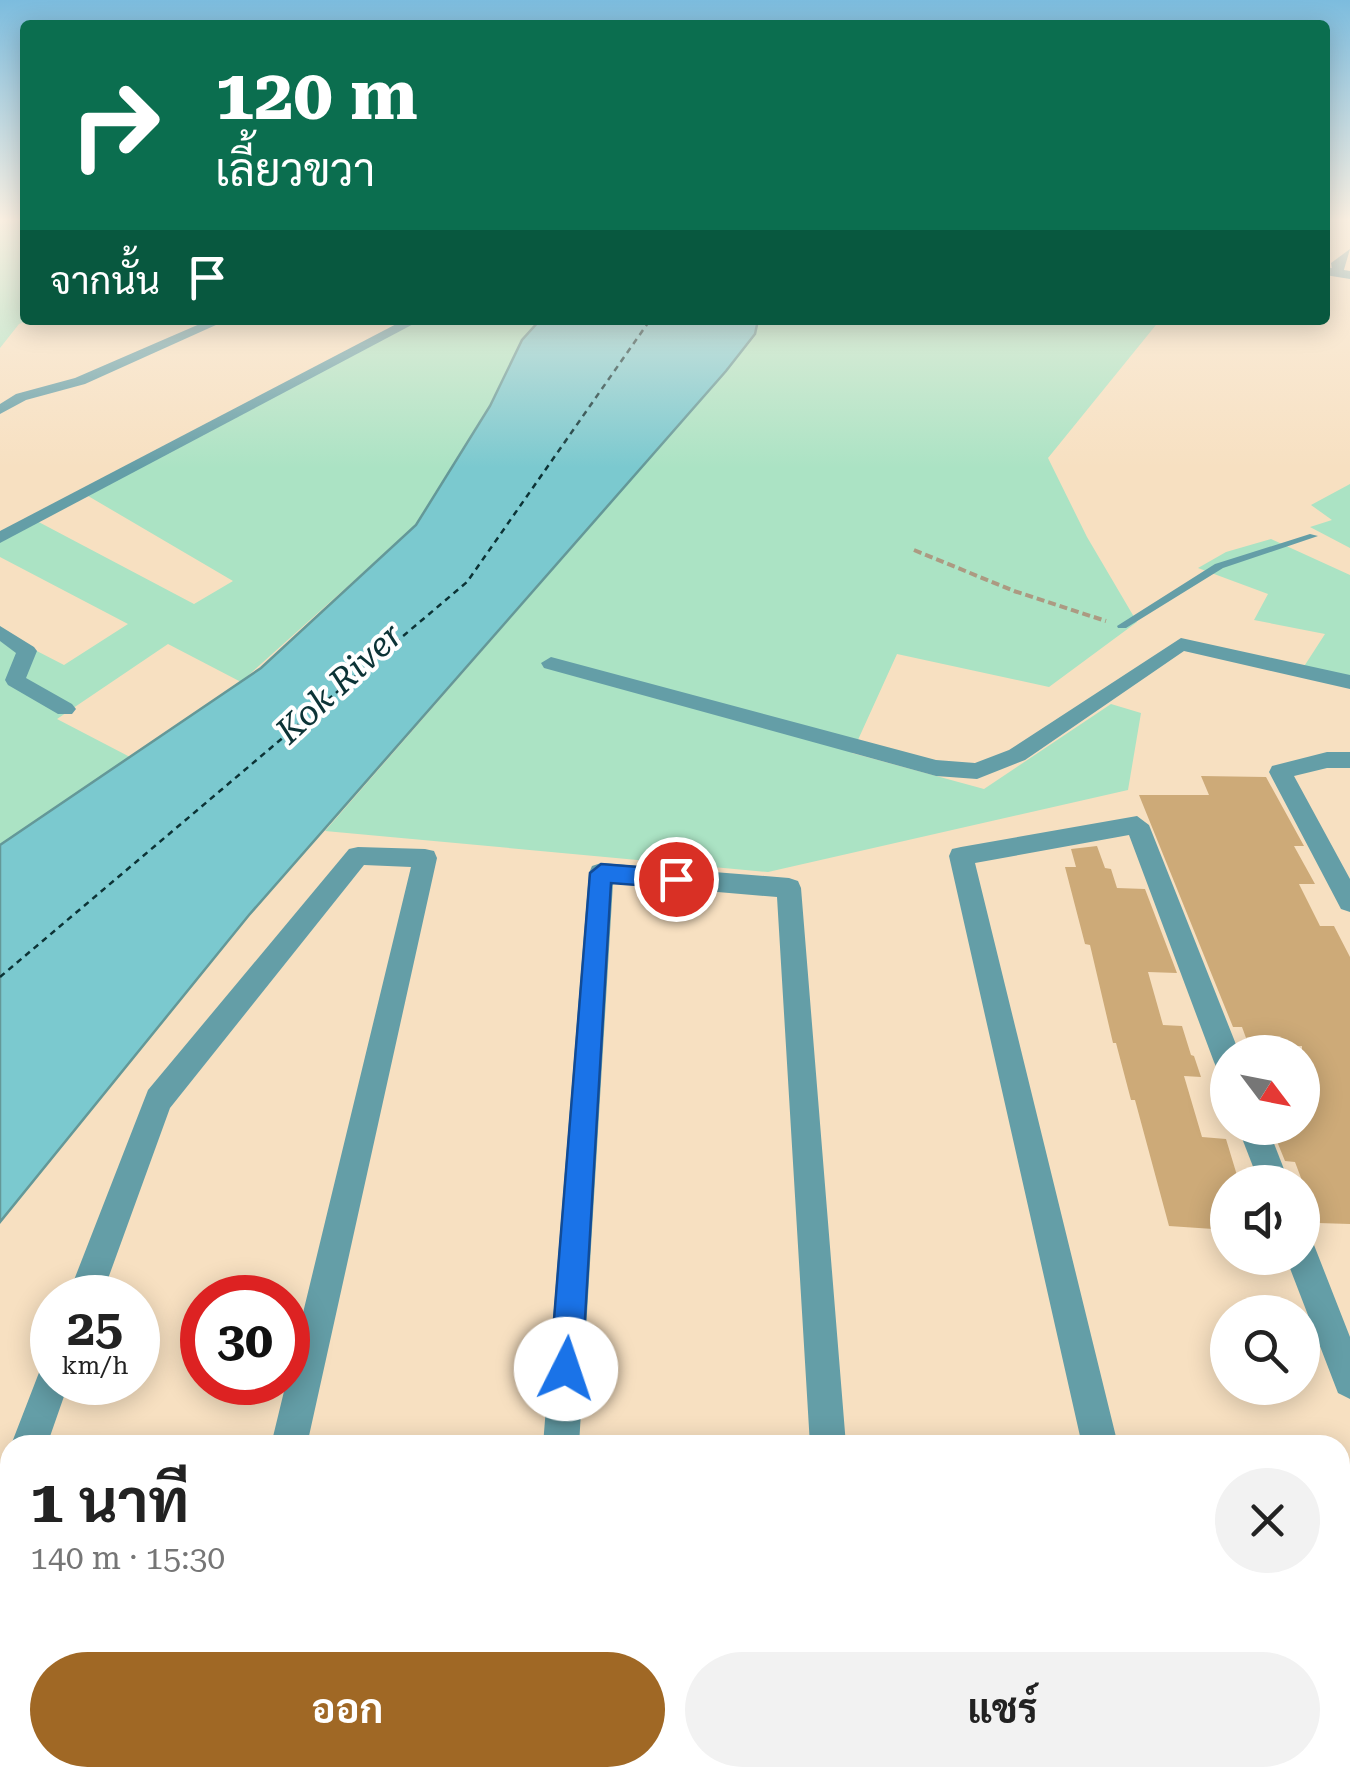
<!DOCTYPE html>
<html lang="th">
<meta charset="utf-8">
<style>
:root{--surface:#fff;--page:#f2f2f2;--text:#222;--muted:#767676;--accent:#a06825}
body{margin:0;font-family:"Roboto Serif",Sarabun,serif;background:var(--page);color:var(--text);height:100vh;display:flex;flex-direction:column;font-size:38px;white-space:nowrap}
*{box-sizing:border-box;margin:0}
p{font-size:32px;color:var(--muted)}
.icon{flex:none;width:55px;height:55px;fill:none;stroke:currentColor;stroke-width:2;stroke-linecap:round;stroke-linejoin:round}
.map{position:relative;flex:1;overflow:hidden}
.side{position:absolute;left:0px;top:1435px;width:1350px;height:352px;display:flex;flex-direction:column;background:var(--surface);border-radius:30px 30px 0 0;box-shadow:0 5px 25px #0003}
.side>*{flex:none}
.hud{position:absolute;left:20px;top:20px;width:1310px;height:305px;border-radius:10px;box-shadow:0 5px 25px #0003;background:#0b6e4f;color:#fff;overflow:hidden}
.needle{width:65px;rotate:122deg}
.tools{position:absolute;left:1210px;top:1035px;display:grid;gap:20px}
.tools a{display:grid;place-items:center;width:110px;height:110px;border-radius:50%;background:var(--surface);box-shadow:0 5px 25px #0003;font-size:50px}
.speed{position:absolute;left:30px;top:1275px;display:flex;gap:20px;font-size:50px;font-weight:700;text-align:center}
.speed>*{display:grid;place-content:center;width:130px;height:130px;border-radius:50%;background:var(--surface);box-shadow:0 5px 25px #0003;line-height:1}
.speed small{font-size:25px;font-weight:400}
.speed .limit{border:15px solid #d22;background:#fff;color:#111}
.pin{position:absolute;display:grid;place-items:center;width:85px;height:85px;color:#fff;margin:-42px;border:5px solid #fff;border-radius:50%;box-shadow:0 2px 10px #0007}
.me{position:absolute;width:110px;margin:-55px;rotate:4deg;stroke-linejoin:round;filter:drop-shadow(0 0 8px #0008)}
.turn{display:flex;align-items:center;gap:35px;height:210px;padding:0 30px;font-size:45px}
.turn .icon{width:130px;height:130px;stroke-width:2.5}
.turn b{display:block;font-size:70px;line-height:85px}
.then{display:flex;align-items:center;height:95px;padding:0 30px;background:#0003;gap:20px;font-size:38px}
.round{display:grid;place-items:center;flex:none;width:105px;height:105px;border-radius:52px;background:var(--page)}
.overview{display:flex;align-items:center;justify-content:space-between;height:170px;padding:0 30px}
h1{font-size:60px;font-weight:700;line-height:75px}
.button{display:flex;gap:20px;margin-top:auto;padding:20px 30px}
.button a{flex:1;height:115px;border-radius:60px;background:var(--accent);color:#fff;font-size:40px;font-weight:700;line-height:115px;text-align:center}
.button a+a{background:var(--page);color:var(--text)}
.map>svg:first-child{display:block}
.green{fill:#abe3c4}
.water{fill:#7bc9cf;stroke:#649898;stroke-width:2.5}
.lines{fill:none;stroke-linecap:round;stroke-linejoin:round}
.ferry{stroke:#0c3336;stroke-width:2.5;stroke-dasharray:6 5;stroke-linecap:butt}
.building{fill:#cdaa78}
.path{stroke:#ac9a82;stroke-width:4;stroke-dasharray:8 4;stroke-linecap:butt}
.service{fill:#649ea7;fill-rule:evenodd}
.minor{fill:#649ea7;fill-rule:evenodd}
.tertiary{fill:#649ea7;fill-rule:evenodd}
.route{fill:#1a73e8;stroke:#114b97;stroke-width:2.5}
.labels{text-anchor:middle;stroke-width:8;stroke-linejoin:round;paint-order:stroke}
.water-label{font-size:35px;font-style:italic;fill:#0c3336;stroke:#fff}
</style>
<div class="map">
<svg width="1350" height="1786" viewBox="0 0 1350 1786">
<rect width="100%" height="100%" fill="#f7e0c1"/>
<!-- green -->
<g class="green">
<path d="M0,218h25v102h4l-10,4 -19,24z"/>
<path d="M411,320h131l-20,20 -32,66 -74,119 -175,157 -73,-38 -111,75 73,38 -130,88v-213l64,33 64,-41 -128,-67v-19l33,-19 161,85 39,-23 -150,-88z"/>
<path d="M758,320h402l-112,138 39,79 50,85 -88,65 -152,-33 -45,99 132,36 127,-85 30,9 -13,77 -360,82 -443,-41 401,-460 28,-37z"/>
<path d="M1350,484v64l-40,-21 22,-7 -21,-15z"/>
<path d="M1271,539l79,36v107l-47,-14 22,-34 -71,-14 14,-26 -70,-26 28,-16z"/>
</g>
<!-- water -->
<path class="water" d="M540,320h218l-3,14 -29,37 -477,544 -249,307v-377l261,-177 155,-143 74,-119 32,-66z"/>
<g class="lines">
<!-- ferry -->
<path class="ferry" d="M0,977l467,-395 183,-262"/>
</g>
<!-- building -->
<g class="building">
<path d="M1201,776l65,1 38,69h-10l21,38h-16l21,42h14l16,31v267l-32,-1 -23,-61 -10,-1 -11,-27 22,1 -3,-7h9v-82h-53l-7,-19h-9l-94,-232h70z"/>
<path d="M1097,846l8,22 6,1 6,19 28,1 32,84 -29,-1 15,53 19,1 9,29 3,1 7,21 -17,-1 18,61 24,2 13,43h-11v48l-59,-4 -34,-126h-4l-15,-57h-3l-23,-98 -5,-1 -20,-77h11l-5,-18z"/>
</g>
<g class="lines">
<!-- path -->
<path class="path" d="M914,550l100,41 92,30"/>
<!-- service -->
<path class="service" d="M1310,534l8,2 -95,32 -97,60h-8l-1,-2 98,-62z"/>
<!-- minor -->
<g class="minor">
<path d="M1350,249l-7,24 -10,3 -2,-13z"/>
<path d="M209,320h18l-142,64 -59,16 -26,14v-10l16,-10 59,-16z"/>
<path d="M404,320h17l-421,223v-12z"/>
<path d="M0,626l34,21 3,4 -11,27 46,26 4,5 -4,5h-14l-50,-29 -3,-5 11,-27 -16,-12z"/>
<path d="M1181,638l169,37v14l-166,-38 -159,109 -48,19 -41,-3 -392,-108 -3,-5 10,-6 385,103 39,3 34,-13z"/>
<path d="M1327,752h23v16h-23l-33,8 56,103v33l-9,-3 -72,-137 3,-6z"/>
<path d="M1137,816l12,9 90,227h-11v23l-10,-4 -4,-9 -85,-227 -154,28 143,582h-36l-133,-589 3,-7 9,-2z"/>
<path d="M358,847l67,2 9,2 3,7 -130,587h-36l140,-578 -47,-2 -194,243 -69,190h-34l81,-208 201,-241z"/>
<path d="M601,863l188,15 9,3 3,7 45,557h-36l-33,-548 -164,-14 -34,562h-36l46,-572 3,-7z"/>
<path d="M1238,1128h30l21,54h-30z"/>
<path d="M1302,1241l12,4 36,92v62l-12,-6 -52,-135h16z"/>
<path d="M52,1364v18h17l-22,63h-36l29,-75z"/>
<path d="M10,1476v60l-10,4v-60z"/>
<path d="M1340,1487l10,1v38l-10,-1z"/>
<path d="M188,1778h44l-2,8h-44z"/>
<path d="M514,1778h43l1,8h-44z"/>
<path d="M831,1778h43l1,8h-44z"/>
<path d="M1166,1778h43l4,8h-44z"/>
</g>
<!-- tertiary -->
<path class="tertiary" d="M1325,267l25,4v8l-25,-4z"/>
</g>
<!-- sky -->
<linearGradient id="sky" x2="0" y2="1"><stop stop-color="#7cbcde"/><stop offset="0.47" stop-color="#fbf1e3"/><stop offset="1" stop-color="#fbf1e3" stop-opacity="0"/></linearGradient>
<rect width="1350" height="468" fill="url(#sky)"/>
<!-- route -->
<path class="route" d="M601,864l75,6 11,9 -11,9 -65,-5 -29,486 -5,11 -11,5 -11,-5 -5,-11 40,-496z"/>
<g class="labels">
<!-- water labels -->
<g class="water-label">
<text transform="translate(339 683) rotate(-43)" y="12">Kok River</text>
</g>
</g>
</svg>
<div class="tools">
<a><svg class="needle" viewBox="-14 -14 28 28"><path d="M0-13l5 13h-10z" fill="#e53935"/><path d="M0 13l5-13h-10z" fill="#767676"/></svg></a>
<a><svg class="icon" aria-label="sound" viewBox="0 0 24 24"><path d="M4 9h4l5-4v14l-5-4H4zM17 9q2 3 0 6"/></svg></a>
<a><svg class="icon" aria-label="search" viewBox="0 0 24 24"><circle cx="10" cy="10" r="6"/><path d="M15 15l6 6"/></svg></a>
</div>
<div class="speed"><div>25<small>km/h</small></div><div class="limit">30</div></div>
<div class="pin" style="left:676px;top:879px;background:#d93025"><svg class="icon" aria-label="arrive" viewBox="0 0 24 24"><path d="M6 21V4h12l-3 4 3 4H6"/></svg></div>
<svg class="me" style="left:566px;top:1369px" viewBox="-20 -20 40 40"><circle r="19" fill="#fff"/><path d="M0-13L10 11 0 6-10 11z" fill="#1a73e8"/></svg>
<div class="hud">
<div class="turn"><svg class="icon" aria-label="right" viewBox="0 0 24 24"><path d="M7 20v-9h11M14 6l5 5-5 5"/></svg><div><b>120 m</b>เลี้ยวขวา</div></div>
<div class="then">จากนั้น<svg class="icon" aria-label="arrive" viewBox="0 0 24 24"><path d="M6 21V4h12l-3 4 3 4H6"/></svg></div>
</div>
<section class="side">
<div class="overview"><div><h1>1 นาที</h1><p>140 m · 15:30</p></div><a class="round"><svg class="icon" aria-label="close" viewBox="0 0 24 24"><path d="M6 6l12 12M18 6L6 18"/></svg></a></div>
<div class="button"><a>ออก</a><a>แชร์</a></div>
</section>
</div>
